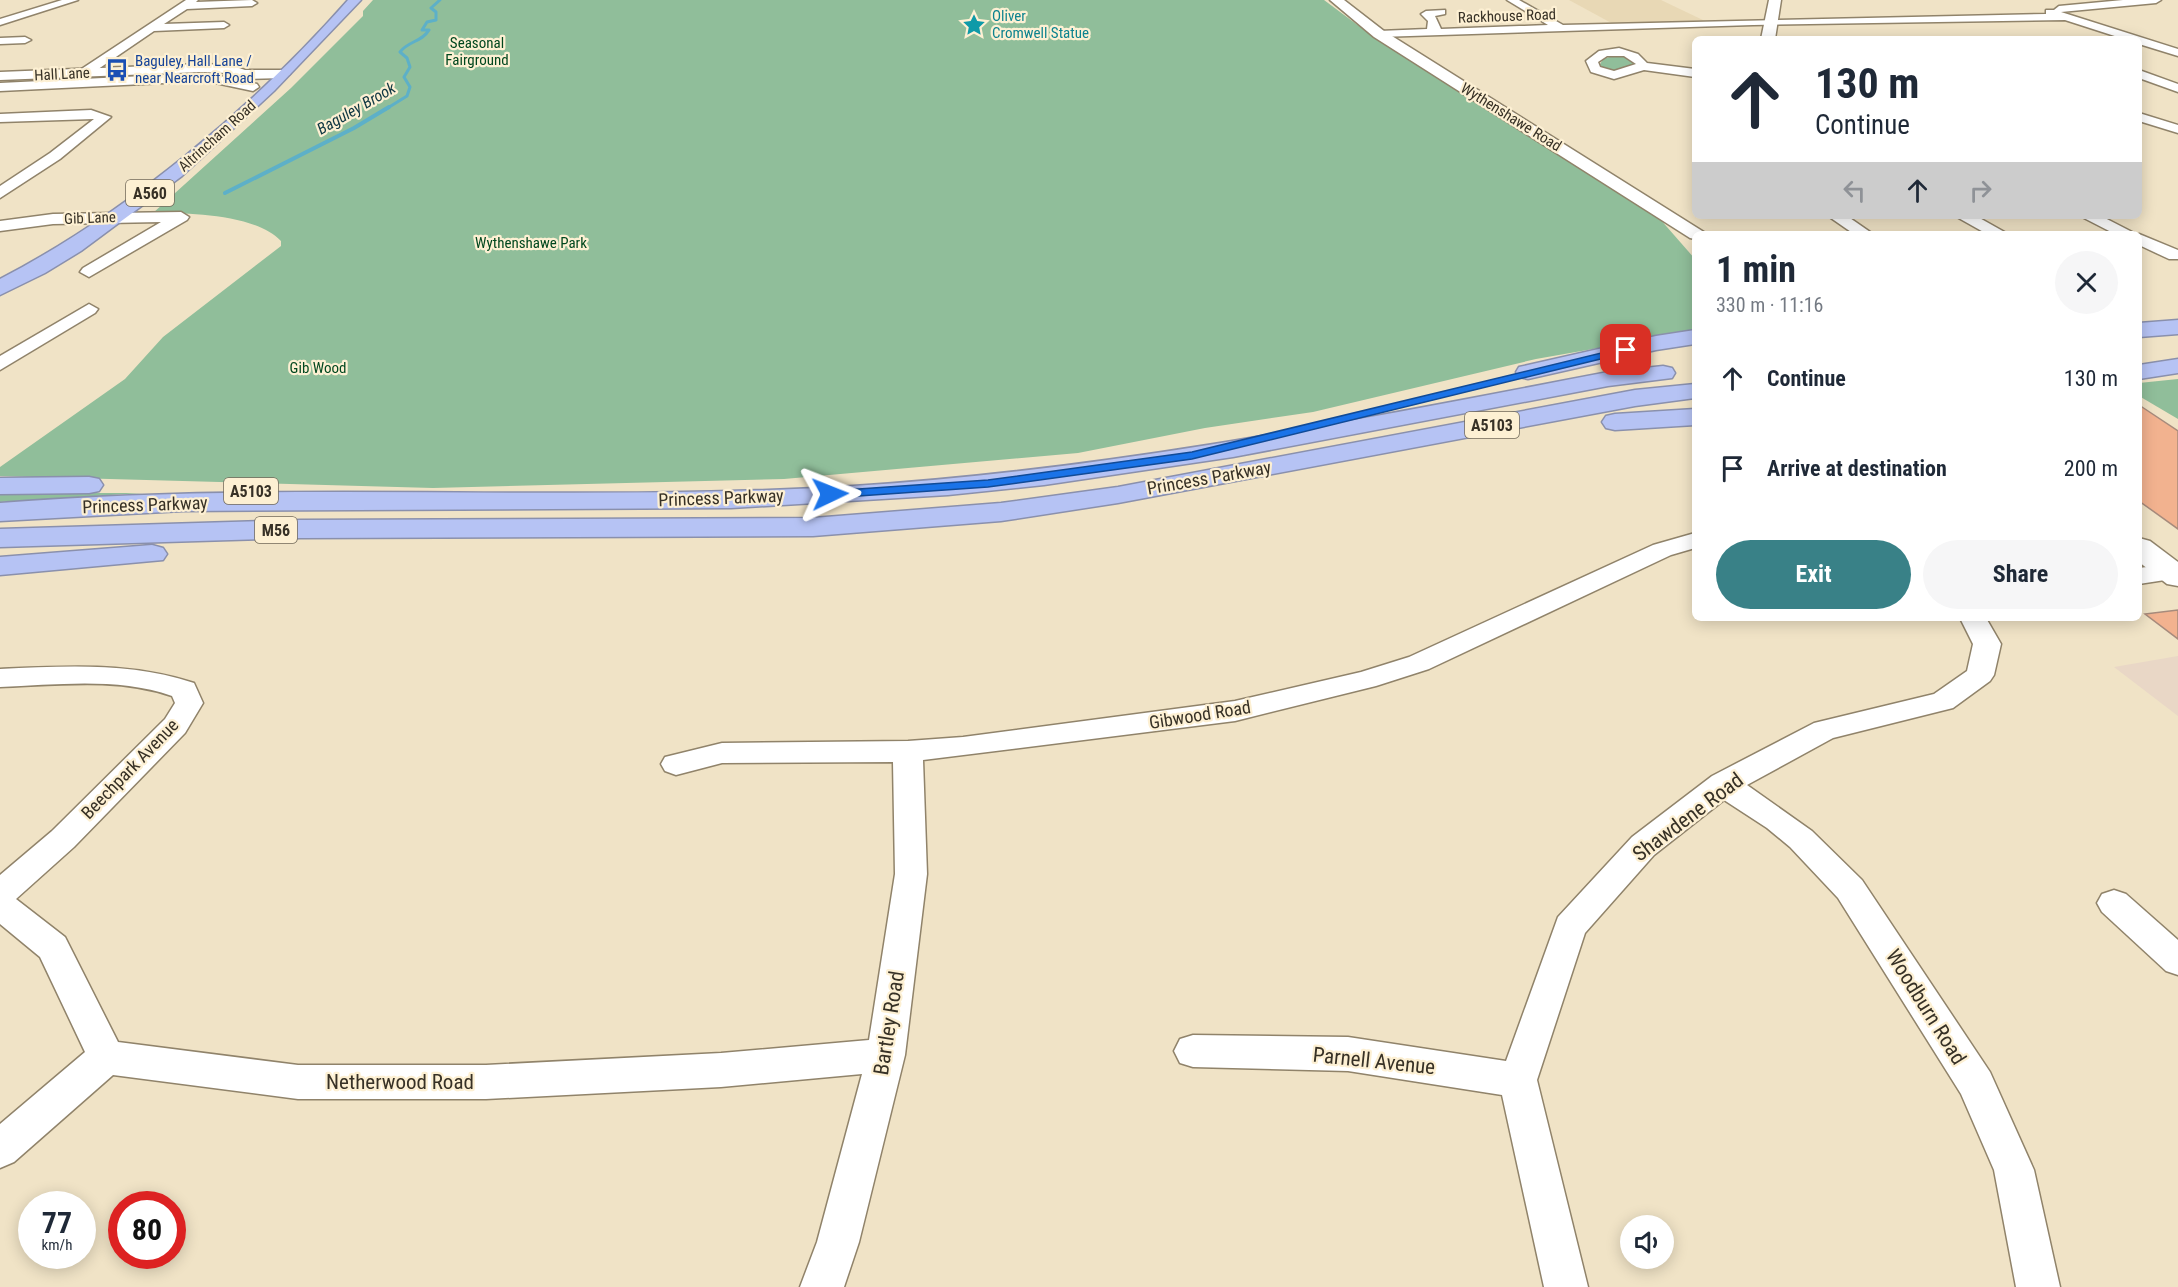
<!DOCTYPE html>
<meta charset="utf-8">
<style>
:root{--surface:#fff;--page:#f6f6f7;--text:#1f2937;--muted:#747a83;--accent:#398187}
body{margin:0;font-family:"Roboto Condensed",sans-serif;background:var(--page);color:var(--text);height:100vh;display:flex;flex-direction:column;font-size:22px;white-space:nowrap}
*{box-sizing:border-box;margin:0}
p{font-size:20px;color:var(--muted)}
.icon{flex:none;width:33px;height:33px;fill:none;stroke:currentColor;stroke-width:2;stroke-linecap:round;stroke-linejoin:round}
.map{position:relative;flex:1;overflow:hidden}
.sheet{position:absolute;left:1692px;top:231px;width:450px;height:390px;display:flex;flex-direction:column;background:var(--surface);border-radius:9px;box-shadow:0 3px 15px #0003}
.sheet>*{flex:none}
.hud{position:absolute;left:1692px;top:36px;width:450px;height:183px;border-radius:9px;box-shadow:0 3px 15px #0003;background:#fff;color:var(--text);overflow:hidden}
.controls{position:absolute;left:1620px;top:1215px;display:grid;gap:12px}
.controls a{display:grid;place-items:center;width:54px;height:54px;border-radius:50%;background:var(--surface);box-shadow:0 3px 15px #0003;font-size:30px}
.speed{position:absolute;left:18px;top:1191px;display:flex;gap:12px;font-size:30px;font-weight:700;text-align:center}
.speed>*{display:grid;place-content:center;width:78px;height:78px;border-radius:50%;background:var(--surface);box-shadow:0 3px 15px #0003;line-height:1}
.speed small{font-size:15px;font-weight:400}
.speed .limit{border:9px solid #d22;background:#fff;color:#111}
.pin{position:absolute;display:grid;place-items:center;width:51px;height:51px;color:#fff;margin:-26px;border-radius:12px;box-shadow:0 3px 9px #0006}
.me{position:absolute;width:66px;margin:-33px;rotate:88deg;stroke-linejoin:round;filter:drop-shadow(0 0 4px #0008)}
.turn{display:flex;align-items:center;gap:21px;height:126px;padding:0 24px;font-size:27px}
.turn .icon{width:78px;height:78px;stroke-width:2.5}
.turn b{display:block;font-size:42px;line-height:51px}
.lanes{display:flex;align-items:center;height:57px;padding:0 24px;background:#0003;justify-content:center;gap:30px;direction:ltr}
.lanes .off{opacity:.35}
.round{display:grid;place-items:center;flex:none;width:63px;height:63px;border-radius:32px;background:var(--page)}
.summary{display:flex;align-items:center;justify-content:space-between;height:102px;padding:0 24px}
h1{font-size:36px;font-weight:700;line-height:45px}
.primary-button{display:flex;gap:12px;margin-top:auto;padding:12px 24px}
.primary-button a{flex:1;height:69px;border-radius:36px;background:var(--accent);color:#fff;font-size:24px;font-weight:700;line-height:69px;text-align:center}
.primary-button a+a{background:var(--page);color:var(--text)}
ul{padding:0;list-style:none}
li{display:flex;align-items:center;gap:18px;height:90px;padding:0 24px}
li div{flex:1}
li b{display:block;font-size:22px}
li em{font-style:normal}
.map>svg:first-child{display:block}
.built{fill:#e8d8b5}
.medical{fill:#e9d7c6}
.green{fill:#90be9a}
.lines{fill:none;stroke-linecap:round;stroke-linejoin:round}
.stream-far1{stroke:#5db0c8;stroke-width:3}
.stream{stroke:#5db0c8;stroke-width:4}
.building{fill:#f2b28f;stroke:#a78b7c;stroke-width:1.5}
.street-casing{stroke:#90836a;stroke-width:3}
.secondary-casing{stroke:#90836a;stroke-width:3}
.highway-casing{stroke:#8a90ac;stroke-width:3}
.street{fill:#fff;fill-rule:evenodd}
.secondary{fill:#fff;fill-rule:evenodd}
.highway{fill:#b6c3f4;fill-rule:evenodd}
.route{fill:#1a73e8;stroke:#114b97;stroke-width:1.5}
.labels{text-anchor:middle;stroke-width:4.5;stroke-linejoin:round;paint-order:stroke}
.far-culture-label{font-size:15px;fill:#0d838f;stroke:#fdf0d3;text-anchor:start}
.far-street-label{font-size:15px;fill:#373126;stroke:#fdf0d3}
.far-park-label{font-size:15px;fill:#00471e;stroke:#fdf0d3}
.far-transit-label{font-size:15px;fill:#164399;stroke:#fdf0d3;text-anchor:start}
.far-water-label{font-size:16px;font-style:italic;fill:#0f3742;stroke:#fdf0d3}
.shield{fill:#fdf0d3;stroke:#726a5a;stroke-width:1.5}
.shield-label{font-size:16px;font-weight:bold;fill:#373126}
.street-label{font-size:18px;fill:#373126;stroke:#fdf0d3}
.near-street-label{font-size:21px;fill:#373126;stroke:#fdf0d3}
</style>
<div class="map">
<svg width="2178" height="1287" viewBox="0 0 2178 1287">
<rect width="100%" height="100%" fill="#f0e3c6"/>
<!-- built -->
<path class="built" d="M1569,0h92l44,21 -90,4z"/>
<!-- medical -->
<path class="medical" d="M2178,656v60l-64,-49z"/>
<!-- green -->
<g class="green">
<path d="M373,0h951l51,38 285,181 35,40v72l-159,28 -223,53 -108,16 -127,25 -294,26 -351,9 -433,-12v-9l125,-88 38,-42 118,-91v-5c-26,-27 -92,-28 -128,-28l138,-125 72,-72v-5z"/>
<path d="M1619,54l6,1 13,8 -4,6 -27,3 -8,-6 4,-7z"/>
<path d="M2178,379v40l-39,-23v-13z"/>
<path d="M0,493h142l-142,9z"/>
</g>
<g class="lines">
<!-- stream-far1 -->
<path class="stream-far1" d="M386,109l21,-13 3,-9 -6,-10 6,-10 -3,-9 -7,-6c8,-11 22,-10 29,-22h-7l5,-8 9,-2v-8l-5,-4 9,-8"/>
<!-- stream -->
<path class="stream" d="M225,193l129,-65 35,-21"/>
</g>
<!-- building -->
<g class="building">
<path d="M2139,405l39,26v98l-39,-28z"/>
<path d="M2178,610v29l-33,-25z"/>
</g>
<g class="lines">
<!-- street casing -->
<g class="street-casing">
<g id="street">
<path d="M62,0h16l-78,25v-6z"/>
<path d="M186,0h12l-2,2 56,-2 5,3 -5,3 -65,3 -23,15 60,-2 5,3 -5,3 -70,3 -66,45h-8v-6z"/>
<path d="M1507,0h12l44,25 483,-11v-4h8l5,-4 64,-6h38l-5,3 -95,9 117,37v7l-39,-12v-5h-15l-59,-19 -312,5 -374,12 -6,-3 6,-3 48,-2 1,-8 -7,-7 5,-3 19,-1v4l-10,2 6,13 107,-4z"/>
<path d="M0,38l25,-1 6,3 -6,3 -25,1z"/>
<path d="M1619,48l19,6 9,9 48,6v8l-51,-7 -30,9 -23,-7 -5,-11 13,-10zM1607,56h17l12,8 -22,7 -14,-4 -2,-5z"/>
<path d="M2139,70l39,14v8l-39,-14z"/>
<path d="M206,73l51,11 2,3 -6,4 -47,-10 -206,10v-8z"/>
<path d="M91,110l20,7 -51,42 -60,39v-12l50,-33 44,-34 -94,3v-8z"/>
<path d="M2139,113l39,12v8l-39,-12z"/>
<path d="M181,212l8,5 -2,3 -98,57 -9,-5 3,-4 78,-46 -108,2 -53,7v-10l53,-7z"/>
<path d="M1828,216h19l26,18h-19z"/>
<path d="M1955,216h21l32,18h-21z"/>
<path d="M2080,216h21l35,18h-21z"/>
<path d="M2139,234l39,16v9h-9l-30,-14z"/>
<path d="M89,304l9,5 -3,4 -95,57v-14z"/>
<path d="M1695,533v15l-24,7 -242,114 -53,17 -141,35 -312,39 4,114 -22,181 -46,187 -15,45h-44l17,-45 45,-168 -141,13 -235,12h-188l-185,-24 -99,87 -14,6v-44l85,-72 -45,-95 -40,-33v-49l52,-44 113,-112 10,-16 -3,-7c-55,-19 -115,-11 -172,-9v-18c67,-3 130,-7 194,14l9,20 -18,30 -111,114 -58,52 49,38 53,105 180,23h188l235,-12 148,-13 26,-166 -2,-112 -171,1 -46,12 -11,-4 -4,-7 4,-7 57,-14 186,-2 55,-4 272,-36 126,-29 48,-15 244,-112z"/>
<path d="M2171,564l7,2v12l-39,6v-16z"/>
<path d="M1960,618h26l15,26 -7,31 -4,6 -37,27 -120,30 -86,47 65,46 50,49 128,192 44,98 26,117h-44l-22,-117 -33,-76 -123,-196 -48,-51 -23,-19 -43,-28 -70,55 -69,78 -48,147 51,207h-44l-42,-192 -154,-24 -155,-4 -13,-4 -6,-12 6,-12 13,-4 155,2 158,24 52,-144 74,-80 80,-61 102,-53 120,-29 33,-23 6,-27z"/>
<path d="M2114,890l12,4 52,46v35l-12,-4 -64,-59 -5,-9 5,-9z"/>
</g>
</g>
<!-- secondary casing -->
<g class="secondary-casing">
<g id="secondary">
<path d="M1330,0h14l40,31 323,203h-12v5l-5,-1 -316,-201z"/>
<path d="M1769,0h12l-6,39h-14z"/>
<path d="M201,64l29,1 15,5h38l7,4 -7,4 -41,1 -15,-6 -26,-1 -201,8v-8z"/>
<path d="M2139,538l11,3 28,21v24l-11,-2 -28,-22z"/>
</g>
</g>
<!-- highway casing -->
<g class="highway-casing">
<g id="highway">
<path d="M348,0h13l-87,91 -92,85 -101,75 -36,22 -45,22v-16c127,-66 254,-172 348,-279z"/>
<path d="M2178,320v14l-39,3v-14z"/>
<path d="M1695,330v14l-39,6 -128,29 -9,-2 -3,-5 3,-5 9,-2 128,-29z"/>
<path d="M2178,359v14l-39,6v-14z"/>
<path d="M1663,366l9,2 3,5 -3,5 -64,8 -375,71 -189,28 -96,10 -217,13 -548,3 -183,10v-18c284,-23 569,0 853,-17 255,-16 505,-66 755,-114z"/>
<path d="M1695,384v14l-60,8 -517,97 -117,18 -188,15 -513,2 -300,9v-18l300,-9 513,-2 188,-15 117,-16 517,-97z"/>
<path d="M1695,409v16l-80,5 -9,-2 -4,-6 4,-6 9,-2z"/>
<path d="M89,477l10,2 4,6 -4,6 -10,2 -89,1v-16z"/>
<path d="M152,545l11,3 4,6 -4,6 -163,15v-18z"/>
</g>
</g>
<!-- street -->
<use href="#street" class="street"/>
<!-- secondary -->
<use href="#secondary" class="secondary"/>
<!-- highway -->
<use href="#highway" class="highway"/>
</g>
<!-- route -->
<path class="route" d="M1626,347l5,3 -2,2 -437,107 -204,28 -158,11 -6,-4 6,-3 158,-11 204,-28z"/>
<!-- icons -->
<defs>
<g id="sight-bare" transform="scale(1.8)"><path d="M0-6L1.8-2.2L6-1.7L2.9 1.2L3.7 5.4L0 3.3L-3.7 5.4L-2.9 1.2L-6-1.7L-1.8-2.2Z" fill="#0f9aa8" stroke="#fdf0d3" stroke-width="2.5" paint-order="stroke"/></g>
<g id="bus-bare" transform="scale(1.8)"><path d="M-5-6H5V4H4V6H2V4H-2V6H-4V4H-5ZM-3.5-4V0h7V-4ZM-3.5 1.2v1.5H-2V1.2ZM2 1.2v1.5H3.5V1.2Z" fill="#1a4fb4" stroke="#fdf0d3" stroke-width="2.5" paint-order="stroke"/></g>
</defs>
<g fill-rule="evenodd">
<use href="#sight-bare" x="974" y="25"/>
<use href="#bus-bare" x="117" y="70"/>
</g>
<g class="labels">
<!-- far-culture labels -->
<g class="far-culture-label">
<text x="992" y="21">Oliver<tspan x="992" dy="17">Cromwell Statue</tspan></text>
</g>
<!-- far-street labels -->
<g class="far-street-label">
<text transform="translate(1507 16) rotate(-2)" y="5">Rackhouse Road</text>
<text transform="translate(62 74) rotate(-3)" y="5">Hall Lane</text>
<text transform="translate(1511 117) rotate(32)" y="5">Wythenshawe Road</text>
<text transform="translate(217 136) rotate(-42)" y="5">Altrincham Road</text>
<text transform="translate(90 218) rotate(-2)" y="5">Gib Lane</text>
</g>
<!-- far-park labels -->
<g class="far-park-label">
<text x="477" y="48">Seasonal<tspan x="477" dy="17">Fairground</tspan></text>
<text x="531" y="248">Wythenshawe Park</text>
<text x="318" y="373">Gib Wood</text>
</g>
<!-- far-transit labels -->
<g class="far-transit-label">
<text x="135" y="66">Baguley, Hall Lane /<tspan x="135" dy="17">near Nearcroft Road</tspan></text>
</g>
<!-- far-water labels -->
<g class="far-water-label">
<text transform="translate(356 108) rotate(-30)" y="6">Baguley Brook</text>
</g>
<!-- shield labels -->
<g class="shield">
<rect x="126" y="180" width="48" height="26" rx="4.5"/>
<rect x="1465" y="412" width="54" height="26" rx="4.5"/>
<rect x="224" y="478" width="54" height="26" rx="4.5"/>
<rect x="255" y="517" width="42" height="26" rx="4.5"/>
</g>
<g class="shield-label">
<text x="150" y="199">A560</text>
<text x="1492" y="431">A5103</text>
<text x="251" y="497">A5103</text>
<text x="276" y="536">M56</text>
</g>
<!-- street labels -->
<g class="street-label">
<text transform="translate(1209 478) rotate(-10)" y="6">Princess Parkway</text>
<text transform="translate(721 498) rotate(-2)" y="6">Princess Parkway</text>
<text transform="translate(145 505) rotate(-2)" y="6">Princess Parkway</text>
<text transform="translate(1200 715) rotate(-9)" y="6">Gibwood Road</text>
<text transform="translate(130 769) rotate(-46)" y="6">Beechpark Avenue</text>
</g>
<!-- near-street labels -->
<g class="near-street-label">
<text transform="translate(1688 817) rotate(-37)" y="7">Shawdene Road</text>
<text transform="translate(1926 1007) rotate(58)" y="7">Woodburn Road</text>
<text transform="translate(889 1023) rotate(-81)" y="7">Bartley Road</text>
<text transform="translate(1374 1061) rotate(6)" y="7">Parnell Avenue</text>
<text x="400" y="1089">Netherwood Road</text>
</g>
</g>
</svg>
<div class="controls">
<a><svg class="icon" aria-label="sound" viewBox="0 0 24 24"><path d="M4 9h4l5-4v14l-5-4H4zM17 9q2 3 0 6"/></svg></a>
</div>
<div class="speed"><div>77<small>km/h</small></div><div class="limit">80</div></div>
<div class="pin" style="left:1626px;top:350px;background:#d93025"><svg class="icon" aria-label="arrive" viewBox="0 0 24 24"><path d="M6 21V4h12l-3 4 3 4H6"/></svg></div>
<svg class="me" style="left:830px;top:494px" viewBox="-20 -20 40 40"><path d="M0-17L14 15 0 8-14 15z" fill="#1a73e8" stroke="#fff" stroke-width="4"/></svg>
<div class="hud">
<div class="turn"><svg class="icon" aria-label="ahead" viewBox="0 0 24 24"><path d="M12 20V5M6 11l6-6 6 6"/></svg><div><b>130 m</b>Continue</div></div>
<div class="lanes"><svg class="icon off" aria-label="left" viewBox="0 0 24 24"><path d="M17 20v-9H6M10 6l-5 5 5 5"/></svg><svg class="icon" aria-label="ahead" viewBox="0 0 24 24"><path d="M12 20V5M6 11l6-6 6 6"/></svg><svg class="icon off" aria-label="right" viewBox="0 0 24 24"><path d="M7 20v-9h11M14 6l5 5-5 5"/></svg></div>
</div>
<section class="sheet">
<div class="summary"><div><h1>1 min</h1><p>330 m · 11:16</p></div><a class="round"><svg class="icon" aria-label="close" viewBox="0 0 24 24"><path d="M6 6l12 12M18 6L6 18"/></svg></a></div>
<ul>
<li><svg class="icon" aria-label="ahead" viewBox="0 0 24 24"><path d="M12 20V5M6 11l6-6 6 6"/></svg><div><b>Continue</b></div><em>130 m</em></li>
<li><svg class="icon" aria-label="arrive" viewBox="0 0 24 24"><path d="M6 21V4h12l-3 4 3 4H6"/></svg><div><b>Arrive at destination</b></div><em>200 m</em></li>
</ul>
<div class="primary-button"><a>Exit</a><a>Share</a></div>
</section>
</div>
